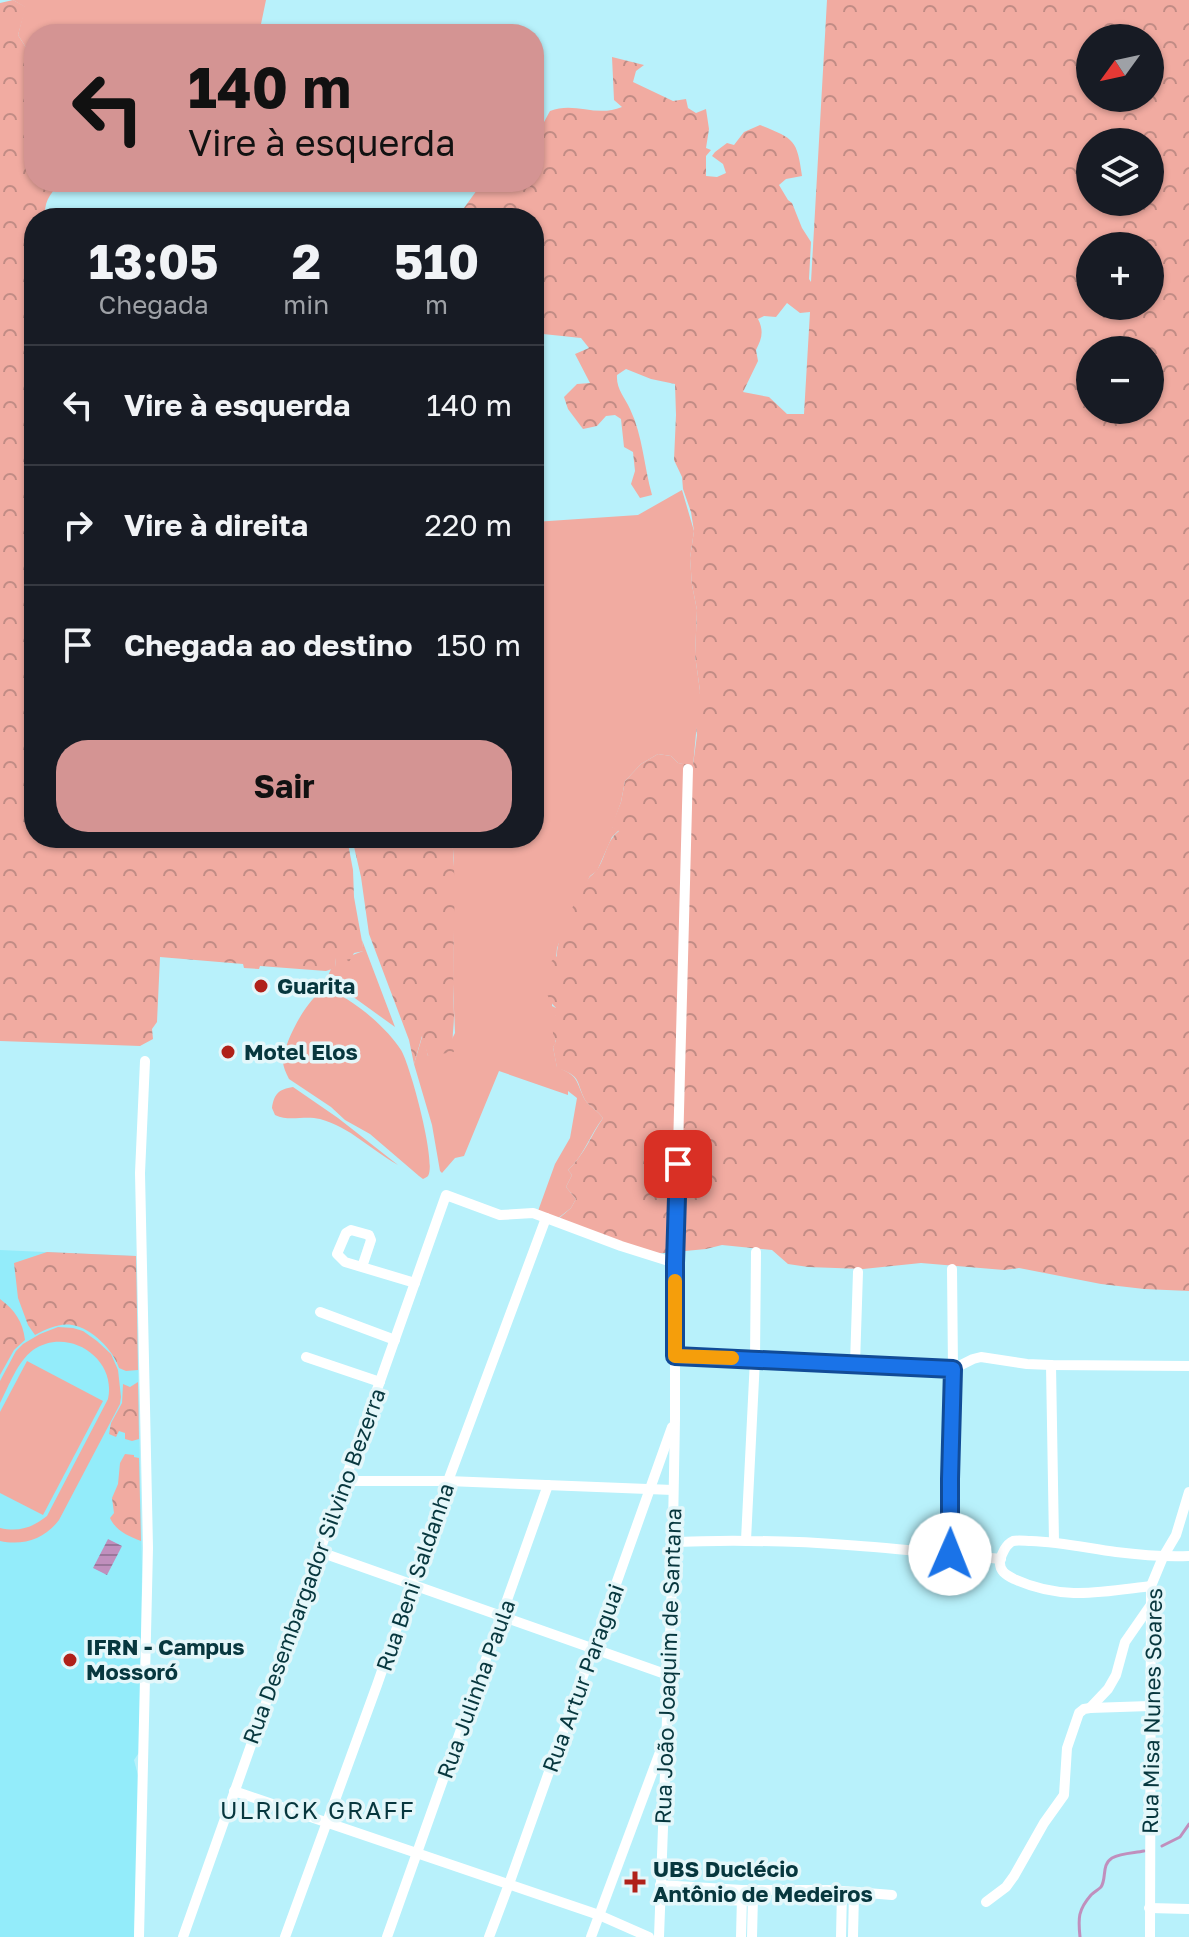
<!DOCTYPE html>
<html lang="pt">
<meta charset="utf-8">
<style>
:root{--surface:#171b24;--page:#20242c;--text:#f1f3f6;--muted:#9ea1a6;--line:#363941;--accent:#d49493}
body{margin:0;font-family:"Golos Text",sans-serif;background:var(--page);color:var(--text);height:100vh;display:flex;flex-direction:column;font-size:30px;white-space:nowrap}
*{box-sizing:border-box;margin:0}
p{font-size:26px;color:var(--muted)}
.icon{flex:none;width:44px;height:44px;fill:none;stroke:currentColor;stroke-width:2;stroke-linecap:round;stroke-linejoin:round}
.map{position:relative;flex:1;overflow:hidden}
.drawer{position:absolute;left:24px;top:208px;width:520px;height:640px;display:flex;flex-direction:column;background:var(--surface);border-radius:32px;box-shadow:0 2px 6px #0004}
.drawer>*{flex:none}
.top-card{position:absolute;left:24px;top:24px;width:520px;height:168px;border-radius:32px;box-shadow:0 2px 6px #0004;background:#d49493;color:#111;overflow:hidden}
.needle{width:52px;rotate:237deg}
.tools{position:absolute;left:1076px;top:24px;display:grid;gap:16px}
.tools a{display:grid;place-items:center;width:88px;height:88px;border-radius:50%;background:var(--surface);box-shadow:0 2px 6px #0004;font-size:40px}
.pin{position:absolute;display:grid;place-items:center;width:68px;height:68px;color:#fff;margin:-34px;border-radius:16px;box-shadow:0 4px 12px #0006}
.me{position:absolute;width:88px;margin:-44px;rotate:1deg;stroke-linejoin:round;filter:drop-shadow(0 0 6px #0008)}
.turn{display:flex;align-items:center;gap:28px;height:168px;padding:0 32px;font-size:36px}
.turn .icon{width:104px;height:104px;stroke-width:2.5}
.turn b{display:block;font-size:56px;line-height:68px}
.eta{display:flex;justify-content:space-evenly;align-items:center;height:136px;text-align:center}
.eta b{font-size:48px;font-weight:700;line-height:56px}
.action{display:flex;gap:16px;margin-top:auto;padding:16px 32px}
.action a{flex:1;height:92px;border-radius:32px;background:var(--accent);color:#111;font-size:32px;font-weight:700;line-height:92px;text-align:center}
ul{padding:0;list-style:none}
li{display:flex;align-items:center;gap:24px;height:120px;padding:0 32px;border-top:2px solid var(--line)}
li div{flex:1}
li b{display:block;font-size:30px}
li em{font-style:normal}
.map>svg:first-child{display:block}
.built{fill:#93ecfa}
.green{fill:#f1aba1}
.forest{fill:url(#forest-crowns);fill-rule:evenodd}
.water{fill:url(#water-rules)}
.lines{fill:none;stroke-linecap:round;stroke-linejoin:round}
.stream{stroke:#c08fbd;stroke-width:3}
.minor{stroke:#fff;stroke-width:10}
.route-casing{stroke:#114b97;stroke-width:20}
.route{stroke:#1a73e8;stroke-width:14}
.slow{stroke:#f59e0b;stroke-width:14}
.poi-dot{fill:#b02119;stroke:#e4f7fa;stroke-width:3}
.labels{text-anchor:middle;stroke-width:7;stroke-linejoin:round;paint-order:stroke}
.poi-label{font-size:22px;font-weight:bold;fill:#07373e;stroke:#e4f7fa;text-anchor:start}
.street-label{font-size:22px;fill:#07373e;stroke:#e4f7fa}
.neighbourhood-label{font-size:24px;letter-spacing:2px;fill:#07373e;stroke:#e4f7fa}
</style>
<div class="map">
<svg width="1189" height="1937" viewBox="0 0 1189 1937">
<defs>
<pattern id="forest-crowns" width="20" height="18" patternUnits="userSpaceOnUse" patternTransform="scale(2)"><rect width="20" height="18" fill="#f1aba1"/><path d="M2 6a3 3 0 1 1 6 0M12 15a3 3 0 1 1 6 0" fill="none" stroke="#c18c85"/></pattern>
<pattern id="water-rules" width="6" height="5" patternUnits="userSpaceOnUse" patternTransform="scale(2)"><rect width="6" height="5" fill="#c08fbd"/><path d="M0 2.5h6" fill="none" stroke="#9a769b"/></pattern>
</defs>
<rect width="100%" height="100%" fill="#b8f1fb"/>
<!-- built -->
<path class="built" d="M0,1250l136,6 6,313 -2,182 -6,9 5,19 -5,158h-134z"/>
<!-- green -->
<g class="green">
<path d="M13,0h253l-5,24 2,10h-229v26l-16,-25 7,-28z"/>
<path d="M682,490l12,41 -4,27 2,27 5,25 -2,45 5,36 -7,75 -15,-3 -7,-7 -13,-2 -17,10 -16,17 -4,21 -9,25 7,3 -7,7 -15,34 -7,5 -19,36 -14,36 -5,58 4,2c1,12 -4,23 0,35l-3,4 4,20c23,10 18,13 28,33 4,6 13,11 18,18 -14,18 -18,36 -35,52l4,5 -6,12 10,12 -5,9 -14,11 -19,-8 17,-47 15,-26 7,-40 -9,-7v4l-69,-24 -35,85 -9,2 -13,15 -2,-2 -8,-46 -18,-61 9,-30 5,22 23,-15 4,-8 -2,-49 1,-123 -2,-23h82v-316l104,-7z"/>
<path d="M362,940l33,87 -68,-49 4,-9 4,-2 1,-9h9l18,-7z"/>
<path d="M324,990c24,3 64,39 77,60 9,14 36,113 27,126 -1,1 -3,2 -5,3l-4,-3 -49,-42 -25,-14 -14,-13 -42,-28c-3,-6 -6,-12 -6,-18 1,-19 24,-63 41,-71z"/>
<path d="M293,1087l45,31 60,47c-27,-15 -48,-38 -78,-46 -16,-4 -30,3 -45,-4l-3,-7c2,-14 7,-19 21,-21z"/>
<path d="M58,1327l15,1 10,3 14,10 14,13 7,16 3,27 -1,7 -61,116c-14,19 -36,26 -59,21v-13c19,4 32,0 47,-12l61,-117c9,-41 -40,-73 -75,-49 -16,12 -24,36 -33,53v-22l16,-30 7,-7 17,-10z"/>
<path d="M27,1361l76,40 -60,114 -43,-22v-81z"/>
</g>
<!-- forest -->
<g class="forest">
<path d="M13,0l13,7 -8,28 16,25v122h29c-11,9 -18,17 -18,31l6,5h-17v620h313l6,32 1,27 9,50 1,4 -10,2 -5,9 -4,-4h-9l-1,10 -9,3 -66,-5 -1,3 -15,-1 -1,-4 -83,-7 -3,65 -5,7 1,10 -13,7 -140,-5v-1038z"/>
<path d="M827,0h362v1291l-45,-2 -43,-5 -82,-16 -15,2 -83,-7 -58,6 -55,-2 -20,-3 -16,-14 -50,-5 -16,4 -52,5 -97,-34 14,-12 5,-9 -10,-12 6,-12 -4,-5c16,-15 23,-34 35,-52 -5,-7 -14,-12 -18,-18 -10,-21 -3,-23 -28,-32l-4,-21 3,-5 -3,-8 -1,-20 4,2v-8c-12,-12 -12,-26 -10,-42l11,-10c-1,-18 21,-62 31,-77 3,-4 7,-6 9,-9 9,-13 9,-29 22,-39l-8,-4 10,-25 4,-21 16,-17 17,-10 13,2 7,7 15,2 4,-30 -3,-24 6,-20 -5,-36 2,-45 -5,-25 -2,-27 4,-27 -3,-19 -8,-23 -1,-12 -8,-17 2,-45 -1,-31 -24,-5 -25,-10 -9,6c-1,14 8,22 13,34 13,27 14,58 22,86l-12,3 -9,-14 4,-13 -2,-19 -9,-5 -3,-28 -6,-4 -9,1 -9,10 -14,3 -15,-20 -4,-12 13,-13 13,-1 -15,-29 14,-6 -8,-10 -38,-4 -4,-2 -5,1v-115h-67l7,-6 -10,-4 13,-18 -8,-8h65v-61l10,1 6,-11c25,-10 46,7 72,-4l-8,-7 -2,-43 32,8 -8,6 -3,11 40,19 13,-2 2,9 8,5 10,-4 3,20 -3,19 5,2 -5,6v20l11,1 9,-4 -3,-9 -11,-8 3,-4 12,-9 7,2 10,-13 16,-7c34,14 37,14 42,51l-16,3 -7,6 9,15 4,3 10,25 9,14 -2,37 2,3zM1090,38h60v60h-60zM1090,142h60v60h-60zM1090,246h60v60h-60zM787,303l13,10 10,-1 -6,102h-17l-18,-17 -26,-5 15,-31 -2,-11c6,-12 8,-19 2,-31l6,-3 12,1zM1090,350h60v60h-60z"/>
<path d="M352,838h100c6,58 -1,118 2,177 0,13 -3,25 0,37l-26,4 -6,-20 -8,28 -5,-24 -40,-106 -8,-57z"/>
<path d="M47,1252l89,4 2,114 -12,1 -7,-3c-6,-18 -27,-40 -47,-43 -13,-2 -25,4 -37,10l-7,-10 -10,-27 -4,-35z"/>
<path d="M0,1299c15,11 23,23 25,41l-11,10 -14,25z"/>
<path d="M138,1382l1,57 -7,2 -7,-2v-6l-6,-2 -3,6 -7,-3 2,-11 11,-20 1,-19 7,3z"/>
<path d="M125,1454l9,1v2l5,1 2,83c-13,-5 -25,-10 -31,-23l4,-5 -2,-15 6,-14 2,-21z"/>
</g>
<!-- water -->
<path class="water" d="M108,1539l14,7 -15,29 -14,-7z"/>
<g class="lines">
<!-- stream -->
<g class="stream">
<path d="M1162,1846l18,-9 9,-13"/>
<path d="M1080,1937c-2,-19 -2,-27 11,-42 3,-3 7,-5 10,-8 6,-9 0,-22 11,-29 9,-5 22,-5 32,-7"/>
</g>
<!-- minor -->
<g class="minor">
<path d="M362,1267l9,-27 -2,-5 -18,-5 -5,3 -9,21 8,8 70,21"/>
<path d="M320,1312l75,28"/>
<path d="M675,1356l278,13 20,-10 8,-2 46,7 24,1 138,1"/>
<path d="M306,1357l74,25"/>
<path d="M855,1364l3,-92"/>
<path d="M1051,1365l3,177"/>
<path d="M345,1481h103l225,9"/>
<path d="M746,1540l9,-181 1,-107"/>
<path d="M672,1542c25,0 50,-2 75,-1 85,0 170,10 254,18"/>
<path d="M320,1552l348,123"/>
<path d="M950,1554v-75l3,-110 -1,-100"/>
<path d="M1151,1586c-50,6 -89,15 -137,-7 -8,-4 -15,-8 -14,-18 1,-6 6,-17 13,-20 5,-1 13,0 18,0 29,1 56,7 85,11 24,3 48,5 73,4"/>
<path d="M1090,1708l18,-19 8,-14 9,-33 25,-36"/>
<path d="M234,1791l365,124 50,22"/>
<path d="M660,1885l82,5h88l62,5"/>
<path d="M660,1898l93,3"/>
<path d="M986,1902l20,-15 8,-11 30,-53 20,-28 3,-47 12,-35 5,-4 6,-1 60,-2"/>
<path d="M1149,1908l40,1"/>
<path d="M139,1937l9,-389 -8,-375 5,-112"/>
<path d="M183,1937l263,-742 54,20 33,-2 88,33 54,17"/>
<path d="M285,1937l92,-252 71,-204 98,-263"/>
<path d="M387,1937l161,-452"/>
<path d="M489,1937l20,-53 163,-457"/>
<path d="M591,1937l72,-193"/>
<path d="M659,1937l13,-355 3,-163v-156l13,-494"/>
<path d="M741,1937l1,-41"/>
<path d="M752,1937l1,-41"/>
<path d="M841,1937l1,-46"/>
<path d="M853,1937l1,-45"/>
<path d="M1150,1937l1,-351 12,-29 13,-22 13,-43"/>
</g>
</g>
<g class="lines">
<!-- route casing -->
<g class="route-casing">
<path id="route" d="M678,1164l-3,99v93l278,13 -3,110v75"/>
</g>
<!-- route -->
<use href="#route" class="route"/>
<!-- slow -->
<path class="slow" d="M675,1281v75l57,2"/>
</g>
<!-- markers -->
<g class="poi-dot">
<circle cx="261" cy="986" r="8"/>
<circle cx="228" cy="1052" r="8"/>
<circle cx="70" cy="1660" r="8"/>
<path d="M631 1870h8v8h8v8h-8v8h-8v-8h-8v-8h8z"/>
</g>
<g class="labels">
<!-- poi labels -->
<g class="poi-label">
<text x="277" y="994">Guarita</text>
<text x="244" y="1060">Motel Elos</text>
<text x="86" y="1655">IFRN - Campus<tspan x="86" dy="25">Mossoró</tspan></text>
<text x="653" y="1877">UBS Duclécio<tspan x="653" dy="25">Antônio de Medeiros</tspan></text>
</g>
<!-- street labels -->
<g class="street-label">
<text transform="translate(314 1566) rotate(-70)" y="8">Rua Desembargador Silvino Bezerra</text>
<text transform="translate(415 1577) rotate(-71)" y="8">Rua Beni Saldanha</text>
<text transform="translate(668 1666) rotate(-88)" y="8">Rua João Joaquim de Santana</text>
<text transform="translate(583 1678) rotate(-70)" y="8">Rua Artur Paraguai</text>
<text transform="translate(476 1689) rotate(-70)" y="8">Rua Julinha Paula</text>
<text transform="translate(1152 1711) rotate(-89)" y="8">Rua Misa Nunes Soares</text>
</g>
<!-- neighbourhood labels -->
<g class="neighbourhood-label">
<text x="318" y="1819">ULRICK GRAFF</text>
</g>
</g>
</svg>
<div class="tools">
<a><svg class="needle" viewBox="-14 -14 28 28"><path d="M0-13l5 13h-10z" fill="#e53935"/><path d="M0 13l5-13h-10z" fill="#9ea1a6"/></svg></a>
<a><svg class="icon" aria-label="layers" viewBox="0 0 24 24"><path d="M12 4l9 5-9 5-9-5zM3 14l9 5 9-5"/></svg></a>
<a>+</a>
<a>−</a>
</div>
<div class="pin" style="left:678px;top:1164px;background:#d93025"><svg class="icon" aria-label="arrive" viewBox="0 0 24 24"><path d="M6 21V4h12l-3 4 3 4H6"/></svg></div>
<svg class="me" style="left:950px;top:1554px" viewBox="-20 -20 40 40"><circle r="19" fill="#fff"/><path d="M0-13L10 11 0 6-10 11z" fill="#1a73e8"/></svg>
<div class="top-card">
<div class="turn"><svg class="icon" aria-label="left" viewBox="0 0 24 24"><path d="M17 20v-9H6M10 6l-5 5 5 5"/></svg><div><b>140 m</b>Vire à esquerda</div></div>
</div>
<section class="drawer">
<div class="eta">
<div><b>13:05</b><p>Chegada</p></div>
<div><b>2</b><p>min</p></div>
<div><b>510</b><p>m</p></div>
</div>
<ul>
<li><svg class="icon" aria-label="left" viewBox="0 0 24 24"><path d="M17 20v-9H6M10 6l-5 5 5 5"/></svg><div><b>Vire à esquerda</b></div><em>140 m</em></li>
<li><svg class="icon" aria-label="right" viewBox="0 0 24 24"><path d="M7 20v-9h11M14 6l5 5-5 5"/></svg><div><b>Vire à direita</b></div><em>220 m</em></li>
<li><svg class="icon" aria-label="arrive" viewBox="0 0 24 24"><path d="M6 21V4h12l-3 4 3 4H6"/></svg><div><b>Chegada ao destino</b></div><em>150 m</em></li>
</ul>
<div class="action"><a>Sair</a></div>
</section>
</div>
